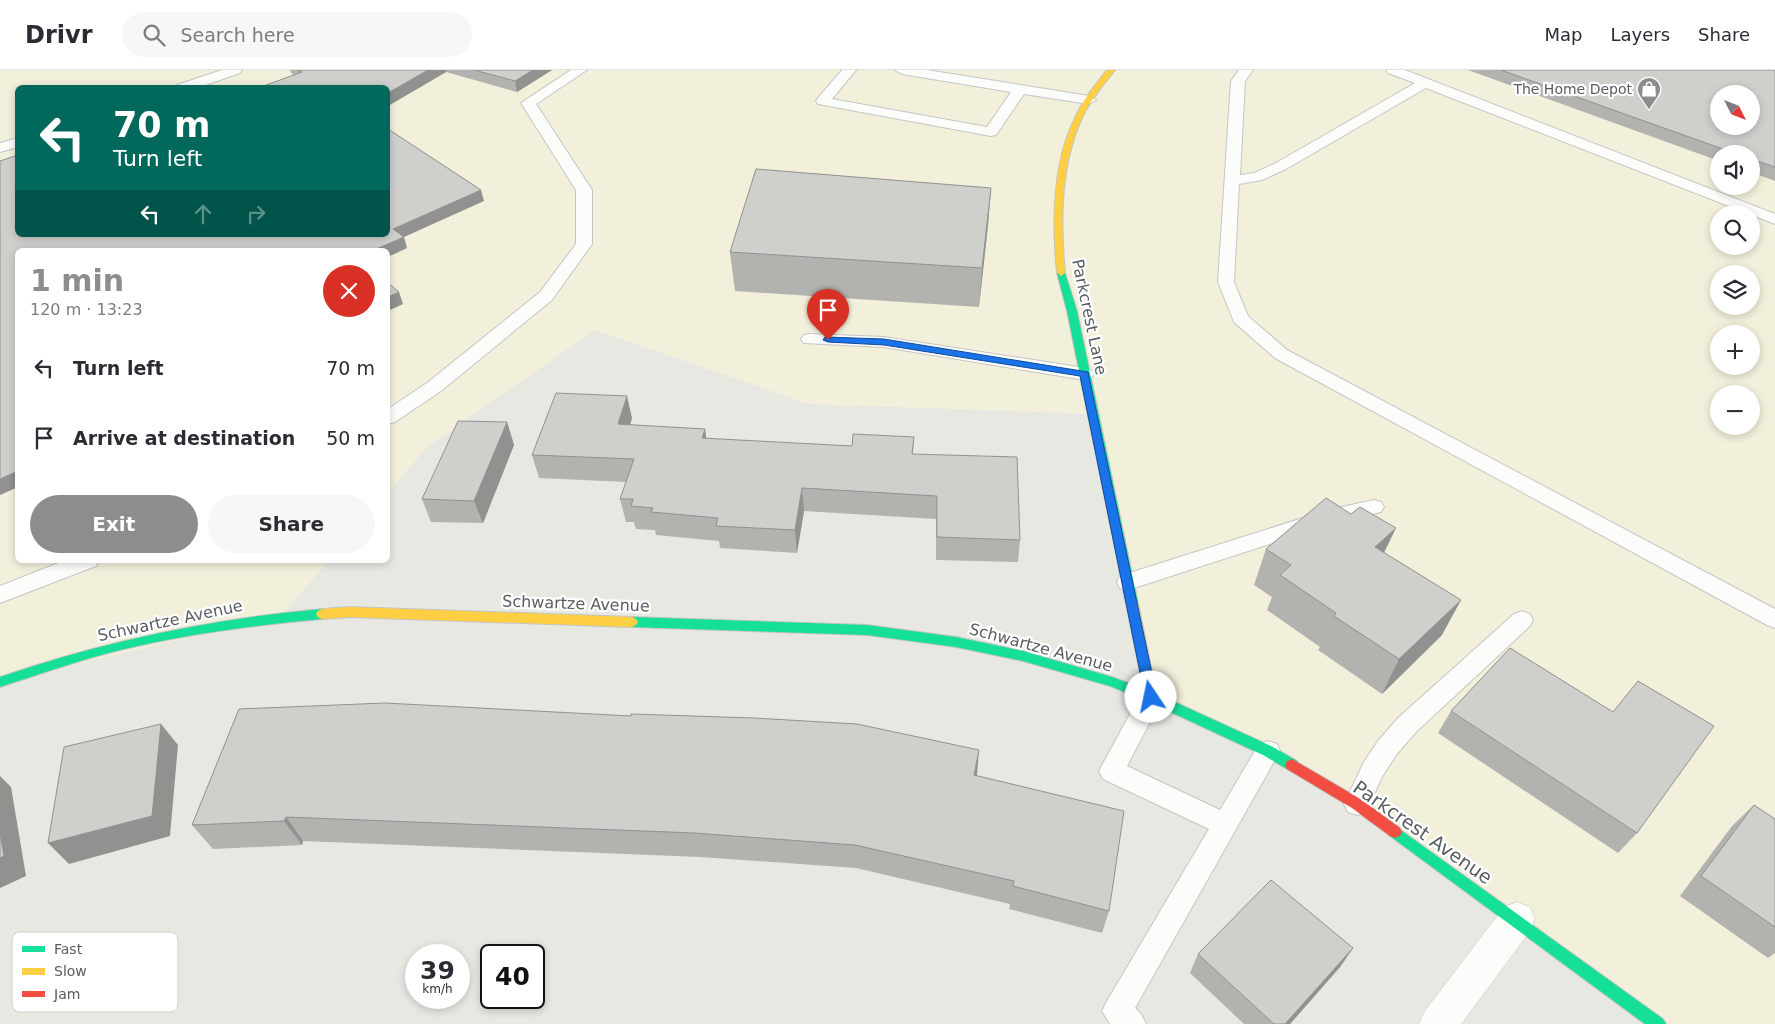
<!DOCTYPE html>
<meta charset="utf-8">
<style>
:root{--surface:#fff;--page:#f7f7f7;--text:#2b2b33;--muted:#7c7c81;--line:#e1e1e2;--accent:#8b8d8e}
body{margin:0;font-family:"DejaVu Sans",sans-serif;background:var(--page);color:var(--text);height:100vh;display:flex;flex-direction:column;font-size:19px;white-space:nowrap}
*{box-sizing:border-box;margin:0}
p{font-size:16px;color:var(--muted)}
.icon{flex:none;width:28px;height:28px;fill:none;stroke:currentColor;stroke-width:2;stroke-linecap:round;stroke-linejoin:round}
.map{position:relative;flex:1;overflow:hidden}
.side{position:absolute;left:15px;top:178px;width:375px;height:315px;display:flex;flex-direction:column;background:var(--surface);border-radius:8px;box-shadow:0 2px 8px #0003}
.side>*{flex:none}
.hud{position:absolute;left:15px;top:15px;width:375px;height:152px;border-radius:8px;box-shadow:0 2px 8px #0003;background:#00695c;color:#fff;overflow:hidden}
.needle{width:32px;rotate:132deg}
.fabs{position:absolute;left:1710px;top:15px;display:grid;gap:10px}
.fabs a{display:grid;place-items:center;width:50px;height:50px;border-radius:50%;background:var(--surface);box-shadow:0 2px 8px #0003;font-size:25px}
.speed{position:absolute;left:405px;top:874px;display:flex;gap:10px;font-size:25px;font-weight:700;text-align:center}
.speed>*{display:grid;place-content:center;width:65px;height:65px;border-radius:50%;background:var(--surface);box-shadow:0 2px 8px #0003;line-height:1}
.speed small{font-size:12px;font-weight:400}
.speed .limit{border:2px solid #111;border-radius:8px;background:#fff;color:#111}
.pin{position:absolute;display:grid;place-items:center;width:42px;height:42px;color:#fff;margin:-51px -21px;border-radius:50% 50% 50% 0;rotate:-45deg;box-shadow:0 0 5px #0007}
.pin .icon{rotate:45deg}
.me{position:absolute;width:55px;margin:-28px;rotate:349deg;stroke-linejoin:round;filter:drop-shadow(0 0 4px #0008)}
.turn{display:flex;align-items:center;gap:18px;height:105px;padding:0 15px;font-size:22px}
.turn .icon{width:65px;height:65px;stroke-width:2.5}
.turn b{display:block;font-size:35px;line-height:42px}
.lanes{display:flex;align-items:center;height:48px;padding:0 15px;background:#0003;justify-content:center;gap:25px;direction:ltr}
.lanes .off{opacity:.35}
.round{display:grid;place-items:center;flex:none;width:52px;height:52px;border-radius:26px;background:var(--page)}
.summary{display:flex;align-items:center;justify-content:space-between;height:85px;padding:0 15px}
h1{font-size:30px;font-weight:700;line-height:38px;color:var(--accent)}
.cta{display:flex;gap:10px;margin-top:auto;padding:10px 15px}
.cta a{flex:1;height:58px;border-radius:30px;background:var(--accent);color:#fff;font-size:20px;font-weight:700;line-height:58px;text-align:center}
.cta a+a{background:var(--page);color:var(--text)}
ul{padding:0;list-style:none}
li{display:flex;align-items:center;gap:15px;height:70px;padding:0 15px}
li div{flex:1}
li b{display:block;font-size:19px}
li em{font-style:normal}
header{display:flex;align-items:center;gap:30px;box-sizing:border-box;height:70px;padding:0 25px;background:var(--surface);border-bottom:1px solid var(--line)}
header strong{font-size:24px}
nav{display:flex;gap:28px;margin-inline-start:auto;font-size:18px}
.search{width:350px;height:45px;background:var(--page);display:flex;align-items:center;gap:12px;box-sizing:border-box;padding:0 18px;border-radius:28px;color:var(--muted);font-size:19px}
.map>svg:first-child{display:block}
.commercial{fill:#f2efdb;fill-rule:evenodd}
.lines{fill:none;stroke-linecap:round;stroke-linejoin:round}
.lane-casing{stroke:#c5c5c5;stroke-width:2}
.street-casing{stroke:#c5c5c5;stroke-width:1}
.fast-casing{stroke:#c4c5c3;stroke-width:2}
.slow-casing{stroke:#c4c5c3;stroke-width:2}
.jam-casing{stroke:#c4c5c3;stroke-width:2}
.lane{fill:#fcfcfb;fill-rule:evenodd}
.street{fill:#fcfcfb;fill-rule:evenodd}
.fast{fill:#16e098;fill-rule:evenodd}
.slow{fill:#ffcf43;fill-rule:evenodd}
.jam{fill:#f24e42;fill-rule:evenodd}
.wall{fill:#b2b2af}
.shaded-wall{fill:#91918f}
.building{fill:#cfcfcc;stroke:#91918f;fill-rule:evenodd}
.route{fill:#1a73e8;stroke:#114b97}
.labels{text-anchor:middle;stroke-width:4.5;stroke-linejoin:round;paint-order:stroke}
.far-poi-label{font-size:14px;fill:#595c60;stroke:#fff;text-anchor:end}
.street-label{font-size:16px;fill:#595c60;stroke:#fff}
.near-street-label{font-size:19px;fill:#595c60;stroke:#fff}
.key{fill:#fff;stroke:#cdcecf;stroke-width:1}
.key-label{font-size:14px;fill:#595c60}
</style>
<header>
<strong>Drivr</strong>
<div class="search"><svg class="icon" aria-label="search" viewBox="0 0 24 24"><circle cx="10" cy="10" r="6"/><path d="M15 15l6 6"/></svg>Search here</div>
<nav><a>Map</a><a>Layers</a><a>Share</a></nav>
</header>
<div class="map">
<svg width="1775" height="954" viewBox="0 0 1775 954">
<rect width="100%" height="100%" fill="#e8e8e3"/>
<!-- commercial -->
<path class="commercial" d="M0,0h1775v954h-105l-313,-220 -206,-107 -58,-283 -284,-10 -214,-74 -167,116 -40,47v-243h-370v310h311l-48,56 -281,66zM18,18h370v147h-370zM1719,24h32v32h-32zM1719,84h32v32h-32zM1719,144h32v32h-32zM1719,204h32v32h-32zM1719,264h32v32h-32zM1719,324h32v32h-32z"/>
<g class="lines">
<!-- lane casing -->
<g class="lane-casing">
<g id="lane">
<path d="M222,0h20l-2,3 -43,15h-21l1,-3z"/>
<path d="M571,0h16l-51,34 56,86v54l-40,56 -111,91 -46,31 -7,2v-15l39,-26 113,-91 36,-48v-54l-55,-87z"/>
<path d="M842,0h14l-24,29 155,28 24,-35 -109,-18 -7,-4h32l162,26 7,4 -7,4 -65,-10 -28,41 -5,1 -173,-32 -2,-3 2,-3z"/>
<path d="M1239,0h14l-8,11 -5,94 14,-2 22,-10 139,-80 -27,-10 -2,-3h19l370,144v10l-349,-136 -140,81 -24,11 -23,4 -5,98 14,34 39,34 488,259v19l-8,-3 -492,-267 -41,-36 -16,-40 13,-201z"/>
<path d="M18,68v9l-18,5v-9z"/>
<path d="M810,264l74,3 201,31 6,2 3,4 -3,4 -6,2 -201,-33 -80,-4 -3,-4 3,-4z"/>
<path d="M1374,430l7,2 3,5 -3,5 -44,10 -209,68 -8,-2 -3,-6 3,-6 208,-66z"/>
<path d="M66,490h33l-3,6 -96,37v-17z"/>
<path d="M1522,541l8,3 3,6 -3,6 -114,106 -20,23 -14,22 -16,35 -9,3 -9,-3 -4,-8 20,-42 14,-21 20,-23 116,-104z"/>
<path d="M1151,617l8,3 4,7 -36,69 93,44 39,-66 9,-3 9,3 3,7 -145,257 6,6 5,10h-36l-8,-13 5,-10 102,-172 -106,-50 -4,-8 44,-81z"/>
</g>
</g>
<!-- street casing -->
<g class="street-casing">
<path id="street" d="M1517,832l13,5 5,12 -5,12 -69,93h-42l6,-13 79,-104z"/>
</g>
<!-- fast casing -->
<g class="fast-casing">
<g id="fast">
<path d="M1061,200l4,3 12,38 61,292 -2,3h-8l-2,-3 -59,-292 -10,-38z"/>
<path d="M322,539l4,2 2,3 -2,3 -4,2c-68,6 -136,15 -202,31 -41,10 -80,24 -120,37v-10c105,-36 211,-58 322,-68z"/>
<path d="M632,547l235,8 89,12 67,14 89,26 43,16 118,54 24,14 2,4 -2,4 -5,2 -5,-2 -24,-14 -116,-54 -37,-15 -87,-25 -67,-14 -89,-12 -235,-8 -4,-2 -2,-3 2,-3z"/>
<path d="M1395,756l268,193 3,5h-21l-255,-188 -2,-4 2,-4z"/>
</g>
</g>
<!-- slow casing -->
<g class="slow-casing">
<g id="slow">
<path d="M1107,0h8c-11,14 -23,28 -31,44 -24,48 -24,107 -19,159l-4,3 -4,-3c-5,-51 -5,-109 18,-155 8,-18 20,-33 32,-48z"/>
<path d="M1132,529l4,1 2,3 19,94 -2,4 -4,1 -4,-1 -2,-4 -19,-94 2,-3z"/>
<path d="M350,537l282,10 4,2 2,3 -2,3 -4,2 -282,-10 -28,2 -4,-2 -2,-3 2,-3 4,-2z"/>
</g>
</g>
<!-- jam casing -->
<g class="jam-casing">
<path id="jam" d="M1292,689l70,41 38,28 2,4 -2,4 -5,2 -5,-2 -38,-28 -65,-39 -2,-4 2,-4z"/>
</g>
<!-- lane -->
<use href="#lane" class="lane"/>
<!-- street -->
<use href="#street" class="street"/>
<!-- fast -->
<use href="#fast" class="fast"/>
<!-- slow -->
<use href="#slow" class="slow"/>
<!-- jam -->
<use href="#jam" class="jam"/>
</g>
<!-- wall -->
<g class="wall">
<path d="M290,0h262l-35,22 -71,-20 -58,34v-18l-94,-13 -3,-2z"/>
<path d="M1468,0h307v111l-24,-9v-18h-32v7z"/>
<path d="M991,118l-3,37 -9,82 -244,-16 -5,-39z"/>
<path d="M632,348l-2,7 75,4 1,10 146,7 62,-9 -1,17 107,86 -2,22 -82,-2v-41l-132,-8 -7,42 -77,-5 -1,-7 -63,-6 -1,-5 -19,-1 -2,-7h-8l-6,-23 6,-17 -87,-4 -7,-23z"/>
<path d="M507,352l7,23 -31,78 -52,-1 -9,-23z"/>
<path d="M1266,479l118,4 58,82 -60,59 -64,-44 2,-3 -53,-37 5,-13 -18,-12z"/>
<path d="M239,639l737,67 133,135 -7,22 -93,-24 1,-5 -154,-36 -156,-11 -397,-16 -1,4 -89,4 -21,-24z"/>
<path d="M1451,641l186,122 -19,20 -180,-120z"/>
<path d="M1754,735l21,14v134l-7,5 -88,-62 52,-70z"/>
<path d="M1353,878l-13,19 -50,57h-46l-54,-51 8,-19z"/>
</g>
<!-- shaded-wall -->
<g class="shaded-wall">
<path d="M428,0h18v2l-58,34v-13z"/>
<path d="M533,0h19l-35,22 -2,-11z"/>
<path d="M991,118l-3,37 -9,82 3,-39z"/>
<path d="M481,120l3,11 -80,36 3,11 -19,9v-7h-14l19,-21z"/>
<path d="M399,222l4,12 -15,7v-14z"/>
<path d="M627,326l5,22 -9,29 -5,-23z"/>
<path d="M507,352l7,23 -31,78 -9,-22z"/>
<path d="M705,359l3,23 -6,-14z"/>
<path d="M18,401v16l-18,8v-16z"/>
<path d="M802,418l2,23 -7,42 -2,-23z"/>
<path d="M1396,458l-17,35 -4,-16z"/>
<path d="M1461,530l-19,35 -60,59 17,-35z"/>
<path d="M161,654l17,21 -8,91 -101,28 -21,-21z"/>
<path d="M979,680l-2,25 -6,25 3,-25z"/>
<path d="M0,706l11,11 15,89 -26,12z"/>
<path d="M286,747l17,24 -1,4 -18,-24z"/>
<path d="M1353,878l-13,19 -50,57h-5z"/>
</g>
<!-- building -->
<g class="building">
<path d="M298,0h130l-40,23v-5h-130l44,-16z"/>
<path d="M474,0h59l-18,11z"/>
<path d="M1501,0h274v97l-24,-8v-5h-14zM1719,24h32v32h-32z"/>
<path d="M388,59l93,61 -88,39 11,8 -30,13h-356v221l-18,8v-318l18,-6v80h370z"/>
<path d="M756,99l235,19 -9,80 -252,-16z"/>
<path d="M388,213l11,9 -11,5z"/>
<path d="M556,323l71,3 -9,28 87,5 -3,9 150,8 1,-12 61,3 -2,17 105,3 3,83 -83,-3v-41l-135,-8 -7,42 -79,-4 2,-8 -67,-6 2,-4 -22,-2 2,-7h-13l14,-40 -102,-4z"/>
<path d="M458,351l49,1 -33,79 -52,-2z"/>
<path d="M1326,428l25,16 9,-7 36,21 -21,19 86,53 -62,59 -65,-43 2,-3 -56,-38 11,-10 -25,-16z"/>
<path d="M1510,578l103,64 25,-31 76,45 -77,107 -186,-122z"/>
<path d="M385,633l246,13v-2l123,4 103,6 122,26 -5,25 150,36 -15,100 -96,-25 1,-5 -159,-36 -161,-12 -408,-16 -2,4 -92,4 47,-116z"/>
<path d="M161,654l-9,92 -104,27 16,-96z"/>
<path d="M1754,735l21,14v108l-74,-51z"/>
<path d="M0,763l4,23 -4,2z"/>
<path d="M1271,810l82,68 -68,76h-11l-76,-70z"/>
</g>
<!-- route -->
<path class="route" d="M825,267l59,2 204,33 69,325 -2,4 -4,2 -5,-2 -1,-4 -65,-321 -196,-31 -56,-3 -5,-2z"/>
<!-- icons -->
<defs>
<g id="shop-pin" transform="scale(1.25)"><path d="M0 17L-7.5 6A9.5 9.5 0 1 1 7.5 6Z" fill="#8b8d8e" stroke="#fff"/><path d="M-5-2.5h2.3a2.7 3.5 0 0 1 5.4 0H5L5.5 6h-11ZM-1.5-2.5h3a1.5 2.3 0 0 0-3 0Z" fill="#fff"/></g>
</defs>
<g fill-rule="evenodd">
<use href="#shop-pin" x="1649" y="19"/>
</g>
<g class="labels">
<!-- far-poi labels -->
<g class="far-poi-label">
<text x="1632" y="24">The Home Depot</text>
</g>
<!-- street labels -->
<g class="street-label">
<text transform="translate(1090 247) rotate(78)" y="6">Parkcrest Lane</text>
<text transform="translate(576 533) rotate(2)" y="6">Schwartze Avenue</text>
<text transform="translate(170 550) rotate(-12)" y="6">Schwartze Avenue</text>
<text transform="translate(1041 577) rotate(15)" y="6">Schwartze Avenue</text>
</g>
<!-- near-street labels -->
<g class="near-street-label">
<text transform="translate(1423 762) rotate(35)" y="7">Parkcrest Avenue</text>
</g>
</g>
<!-- legend -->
<rect x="12" y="862" width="166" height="80" rx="8" class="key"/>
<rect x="22" y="876" width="23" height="6" fill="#16e098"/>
<rect x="22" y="898" width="23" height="7" fill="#ffcf43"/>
<rect x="22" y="921" width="23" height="6" fill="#f24e42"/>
<g class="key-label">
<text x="54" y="884">Fast</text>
<text x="54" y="906">Slow</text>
<text x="54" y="929">Jam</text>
</g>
</svg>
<div class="fabs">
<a><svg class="needle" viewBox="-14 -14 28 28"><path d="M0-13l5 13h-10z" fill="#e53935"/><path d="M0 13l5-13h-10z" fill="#7c7c81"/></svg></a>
<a><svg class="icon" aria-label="sound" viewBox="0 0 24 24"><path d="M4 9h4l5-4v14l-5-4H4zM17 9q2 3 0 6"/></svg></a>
<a><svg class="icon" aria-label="search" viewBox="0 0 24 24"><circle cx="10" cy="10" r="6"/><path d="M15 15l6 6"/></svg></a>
<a><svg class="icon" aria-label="layers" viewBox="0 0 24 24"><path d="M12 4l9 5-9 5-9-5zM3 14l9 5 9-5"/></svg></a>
<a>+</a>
<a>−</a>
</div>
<div class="speed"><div>39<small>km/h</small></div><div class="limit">40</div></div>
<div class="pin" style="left:828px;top:270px;background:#d93025"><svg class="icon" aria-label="arrive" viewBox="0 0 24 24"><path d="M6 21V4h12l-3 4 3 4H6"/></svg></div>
<svg class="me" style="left:1151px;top:627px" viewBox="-20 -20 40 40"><circle r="19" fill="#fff"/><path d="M0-13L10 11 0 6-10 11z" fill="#1a73e8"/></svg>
<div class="hud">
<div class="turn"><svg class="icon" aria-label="left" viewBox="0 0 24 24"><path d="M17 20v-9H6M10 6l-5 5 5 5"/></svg><div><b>70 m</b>Turn left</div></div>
<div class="lanes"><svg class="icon" aria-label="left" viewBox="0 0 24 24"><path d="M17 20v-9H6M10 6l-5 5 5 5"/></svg><svg class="icon off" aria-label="ahead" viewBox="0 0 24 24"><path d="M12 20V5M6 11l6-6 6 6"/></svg><svg class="icon off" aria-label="right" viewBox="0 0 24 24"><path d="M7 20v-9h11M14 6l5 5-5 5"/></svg></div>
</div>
<section class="side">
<div class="summary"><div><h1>1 min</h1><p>120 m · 13:23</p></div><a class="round" style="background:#d93025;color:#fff"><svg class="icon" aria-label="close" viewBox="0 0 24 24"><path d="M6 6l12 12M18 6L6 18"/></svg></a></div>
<ul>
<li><svg class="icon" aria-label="left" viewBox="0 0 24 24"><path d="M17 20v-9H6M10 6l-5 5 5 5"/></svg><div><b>Turn left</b></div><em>70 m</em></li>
<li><svg class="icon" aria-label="arrive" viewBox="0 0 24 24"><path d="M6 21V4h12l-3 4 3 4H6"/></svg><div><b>Arrive at destination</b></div><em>50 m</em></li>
</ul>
<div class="cta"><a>Exit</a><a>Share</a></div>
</section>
</div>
